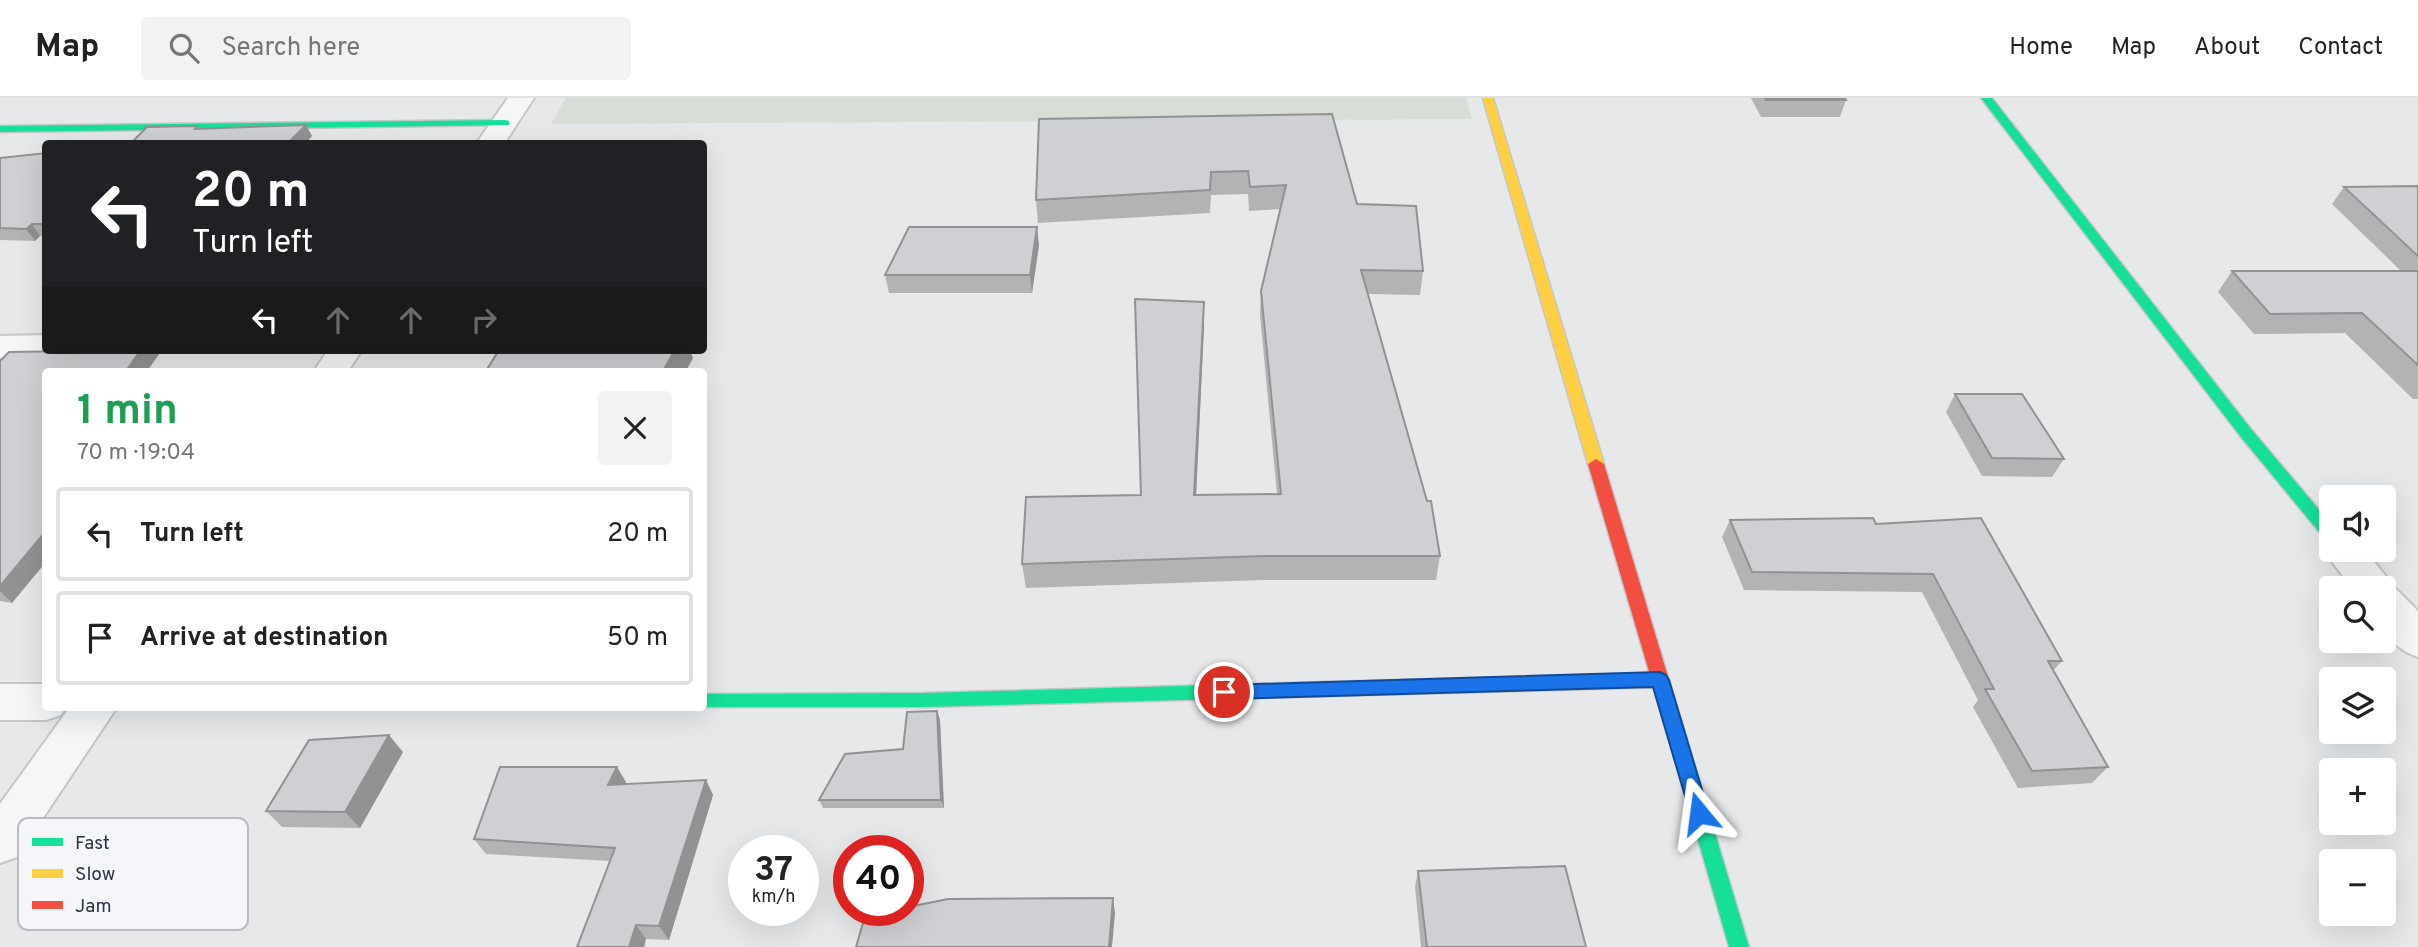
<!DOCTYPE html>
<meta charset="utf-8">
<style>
:root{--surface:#fff;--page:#f2f2f2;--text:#222;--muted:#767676;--line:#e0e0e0}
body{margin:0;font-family:Overpass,sans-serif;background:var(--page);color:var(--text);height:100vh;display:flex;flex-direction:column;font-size:26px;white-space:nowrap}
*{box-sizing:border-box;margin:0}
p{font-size:23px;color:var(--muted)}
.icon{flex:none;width:38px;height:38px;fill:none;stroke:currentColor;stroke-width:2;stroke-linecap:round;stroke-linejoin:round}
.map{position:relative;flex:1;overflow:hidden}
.details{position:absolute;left:42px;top:270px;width:665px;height:343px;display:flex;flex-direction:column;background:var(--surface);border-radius:7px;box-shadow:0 7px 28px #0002}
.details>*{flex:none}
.banner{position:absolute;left:42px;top:42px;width:665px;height:214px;border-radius:7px;box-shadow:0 7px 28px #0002;background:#202124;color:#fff;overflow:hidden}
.fabs{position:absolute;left:2319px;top:387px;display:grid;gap:14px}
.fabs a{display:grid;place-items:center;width:77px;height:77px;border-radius:7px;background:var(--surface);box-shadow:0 7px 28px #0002;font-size:35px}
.speed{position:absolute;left:728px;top:737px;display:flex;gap:14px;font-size:35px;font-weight:700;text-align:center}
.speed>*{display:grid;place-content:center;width:91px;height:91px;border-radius:50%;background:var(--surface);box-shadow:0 7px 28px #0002;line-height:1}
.speed small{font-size:18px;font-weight:400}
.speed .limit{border:10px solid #d22;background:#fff;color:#111}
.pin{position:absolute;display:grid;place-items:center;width:60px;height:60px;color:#fff;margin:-30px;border:4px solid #fff;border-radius:50%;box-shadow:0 2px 7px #0007}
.me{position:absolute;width:77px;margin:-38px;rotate:344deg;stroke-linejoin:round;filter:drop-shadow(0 0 5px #0008)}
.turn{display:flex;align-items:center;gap:24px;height:147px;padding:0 35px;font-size:32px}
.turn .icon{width:91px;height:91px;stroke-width:2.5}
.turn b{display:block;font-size:49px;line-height:60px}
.lanes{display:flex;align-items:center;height:66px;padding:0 35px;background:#0003;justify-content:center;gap:35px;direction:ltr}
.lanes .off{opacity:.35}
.round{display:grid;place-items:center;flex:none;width:74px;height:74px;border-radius:7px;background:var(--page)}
.headline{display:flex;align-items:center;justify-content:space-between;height:119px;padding:0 35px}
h1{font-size:42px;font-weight:700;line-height:52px;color:#1e9e55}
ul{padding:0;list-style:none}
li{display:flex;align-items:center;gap:21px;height:94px;margin:0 14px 10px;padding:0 21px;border:4px solid var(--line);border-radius:7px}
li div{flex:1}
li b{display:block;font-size:26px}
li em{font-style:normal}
header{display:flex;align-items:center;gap:42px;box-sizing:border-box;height:98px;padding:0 35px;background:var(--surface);border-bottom:2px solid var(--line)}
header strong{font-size:33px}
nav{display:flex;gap:38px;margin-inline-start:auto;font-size:24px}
.search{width:490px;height:63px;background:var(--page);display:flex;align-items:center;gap:18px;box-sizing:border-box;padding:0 24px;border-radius:7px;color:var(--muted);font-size:26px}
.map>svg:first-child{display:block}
.green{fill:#d6ded6}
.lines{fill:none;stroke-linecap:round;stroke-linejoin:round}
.street-casing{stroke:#c4c6c8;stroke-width:4}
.fast-casing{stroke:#c4c6c8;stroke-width:3}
.slow-casing{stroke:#c4c6c8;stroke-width:3}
.jam-casing{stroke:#c4c6c8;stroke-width:3}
.street{fill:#f5f6f7;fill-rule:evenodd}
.fast{fill:#16e098;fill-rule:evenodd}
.slow{fill:#ffcf43;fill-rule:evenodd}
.jam{fill:#f24e42;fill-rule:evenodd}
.wall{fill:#b1b3b5}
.shaded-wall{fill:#909294}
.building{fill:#ced0d3;stroke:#909294;stroke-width:2}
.route{fill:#1a73e8;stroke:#114b97;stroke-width:2}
.key{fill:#f4f6f9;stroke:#b8bcc3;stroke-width:2}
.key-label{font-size:19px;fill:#2b3445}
</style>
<header>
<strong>Map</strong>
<div class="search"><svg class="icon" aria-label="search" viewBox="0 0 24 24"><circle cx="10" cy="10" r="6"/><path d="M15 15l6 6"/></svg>Search here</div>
<nav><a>Home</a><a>Map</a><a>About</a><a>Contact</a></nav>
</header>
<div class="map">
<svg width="2418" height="849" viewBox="0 0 2418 849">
<rect width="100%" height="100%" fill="#e6e8ea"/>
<!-- green -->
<path class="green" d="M566,0h900l6,21 -921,5z"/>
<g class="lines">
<!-- street casing -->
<g class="street-casing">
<g id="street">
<path d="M508,0h26l-30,46h-28z"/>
<path d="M46,237v15h14l-2,4 -12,3 -46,1v-22z"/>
<path d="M328,252h34l-14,21h-34z"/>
<path d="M2331,441v11h34l29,37 24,24v46c-37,-13 -34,-36 -34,-69h-32l-29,-38z"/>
<path d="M0,586h46v23h19l-4,8 -15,5h-46z"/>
<path d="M70,609h47l-100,150 -17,6v-59z"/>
</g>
</g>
<!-- fast casing -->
<g class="fast-casing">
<g id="fast">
<path d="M1981,0h11l259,331 80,95v17l-6,-2 -84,-102z"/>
<path d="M505,22l4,1v4l-509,7v-6z"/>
<path d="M1660,575l6,2 3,5 -3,5 -6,2 -736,20h-224h4v-13l220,-1z"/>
<path d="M1687,664l7,2 2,6 53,177h-20l-51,-177 2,-6z"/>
</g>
</g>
<!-- slow casing -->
<g class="slow-casing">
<path id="slow" d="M1483,0h10l111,366 -3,4h-10l-3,-4z"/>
</g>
<!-- jam casing -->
<g class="jam-casing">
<path id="jam" d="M1596,361l8,5 92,306 -2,6 -7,2 -7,-2 -2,-6 -90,-306z"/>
</g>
<!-- street -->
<use href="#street" class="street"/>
<!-- fast -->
<use href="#fast" class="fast"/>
<!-- slow -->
<use href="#slow" class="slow"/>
<!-- jam -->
<use href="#jam" class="jam"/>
</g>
<!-- wall -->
<g class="wall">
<path d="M1751,0h94l1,2 -6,17h-79z"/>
<path d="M1332,16l25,90 66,67 -3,24 -52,-1 72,262 -4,24h-173l-237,8 -4,-24 119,-69 63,-169 -8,169 81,-1 -17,-179 1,-24 20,-82 -32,2 -1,-17 -37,1 -1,18 -172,10 -2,-23z"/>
<path d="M46,55v82l-6,1 -5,5 -35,-1v-82z"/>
<path d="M2418,88v213h-5l-68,-66 -91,1 -36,-42 14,-21h169l-69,-67 12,-17z"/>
<path d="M1039,147l-7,48h-143l-4,-18z"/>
<path d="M73,252h89l-15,21h-101l-34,232 -12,-2v-240z"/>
<path d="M1955,296l109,65 -12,18 -70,-1 -36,-64z"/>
<path d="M1730,422l146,4 186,137 -9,10 55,96 -16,16 -74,5 -45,-81 5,-7 -56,-108 -178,-2 -22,-53z"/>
<path d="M937,613l3,9 4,88h-121l-4,-8 84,-51z"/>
<path d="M403,654l-43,76 -78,-1 -16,-16z"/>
<path d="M706,682l7,15 -44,145 -23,-1 -2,8h-67l33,-86 -124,-7 -12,-15 152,-57 -1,3z"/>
<path d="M1418,773l168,76h-165l-6,-60z"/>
</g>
<!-- shaded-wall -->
<g class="shaded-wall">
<path d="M306,27l6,11 -7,8h-18z"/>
<path d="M32,126l8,12 -5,5 -9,-12z"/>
<path d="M1037,129l2,18 -7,48 -2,-18z"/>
<path d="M1204,204v24l-9,193 -1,-24z"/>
<path d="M141,252h21l-15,21h-21z"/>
<path d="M675,252h15l3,8 -7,13h-23z"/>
<path d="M46,433v31l-34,41 -12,-12v-5z"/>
<path d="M937,613l3,9 4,88 -3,-8z"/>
<path d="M389,637l14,17 -43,76 -15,-16z"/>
<path d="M617,669l9,15 -8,18 -10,-15z"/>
<path d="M706,682l7,15 -44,145 -10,-14z"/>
<path d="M1113,800l2,15 -3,34h-3z"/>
<path d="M636,827l10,14 -2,8h-15z"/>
</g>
<!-- building -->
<g class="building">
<path d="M1765,0h80l1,2h-80z"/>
<path d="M1332,16l25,90 59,2 7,65 -62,-1 66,231h4l9,55h-176l-242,8 4,-67 115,-2 -6,-196 69,3 -10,193 87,-1 -20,-203 25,-106 -36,2 -2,-16 -37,1 -1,18 -174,10 3,-81z"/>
<path d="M306,27l-19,19h-165l10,-2 15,-15 50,-1 -2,3z"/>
<path d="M46,55v71h-14l-6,5 -26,-1v-70z"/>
<path d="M2418,88v70l-74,-69z"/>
<path d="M909,129h128l-7,48h-145z"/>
<path d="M2232,173h186v94l-56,-52 -92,1z"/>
<path d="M73,252h68l-15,21h-80v160l-46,55v-225l9,-9 63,-1z"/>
<path d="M499,252h176l-12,21h-177z"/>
<path d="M1955,296h67l42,65 -72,-1z"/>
<path d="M1873,420l3,6 105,-6 81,143h-14l60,106 -76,4 -47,-82h9l-61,-115 -181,-2 -22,-52z"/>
<path d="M937,613l4,89h-122l26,-46 58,-5 4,-37z"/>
<path d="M389,637l-44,77 -79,-1 43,-71z"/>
<path d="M500,669h117l-9,18 98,-5 -47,146 -23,-1 -7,22h-52l38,-99 -141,-9z"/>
<path d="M1565,768l21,81h-159l-9,-76z"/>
<path d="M1113,800l-4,49h-253l9,-31 30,-6h13v-3l40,-8z"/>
</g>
<!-- route -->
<path class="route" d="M1660,574l6,3 3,5 40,133 -3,6 -7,3 -7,-3 -2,-6 -37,-126 -429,12 -6,-2 -3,-5 3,-5 6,-2z"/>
<!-- legend -->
<rect x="18" y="720" width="230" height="112" rx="10" class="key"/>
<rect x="32" y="740" width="31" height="8" fill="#16e098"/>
<rect x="32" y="771" width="31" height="9" fill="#ffcf43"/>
<rect x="32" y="803" width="31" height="8" fill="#f24e42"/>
<g class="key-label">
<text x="75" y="751">Fast</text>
<text x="75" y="782">Slow</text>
<text x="75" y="814">Jam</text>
</g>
</svg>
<div class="fabs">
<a><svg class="icon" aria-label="sound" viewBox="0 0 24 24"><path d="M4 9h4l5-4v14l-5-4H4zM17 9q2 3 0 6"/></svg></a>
<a><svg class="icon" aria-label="search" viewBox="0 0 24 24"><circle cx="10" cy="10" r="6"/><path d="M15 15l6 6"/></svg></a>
<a><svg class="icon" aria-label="layers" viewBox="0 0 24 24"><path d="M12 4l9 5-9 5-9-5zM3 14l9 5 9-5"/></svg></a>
<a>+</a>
<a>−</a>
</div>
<div class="speed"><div>37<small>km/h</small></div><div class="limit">40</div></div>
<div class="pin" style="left:1224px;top:594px;background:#d93025"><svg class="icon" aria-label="arrive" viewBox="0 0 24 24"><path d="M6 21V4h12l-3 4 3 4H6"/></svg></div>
<svg class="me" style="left:1699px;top:715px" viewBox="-20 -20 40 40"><path d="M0-17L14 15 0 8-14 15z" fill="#1a73e8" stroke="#fff" stroke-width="4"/></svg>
<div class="banner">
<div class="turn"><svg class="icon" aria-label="left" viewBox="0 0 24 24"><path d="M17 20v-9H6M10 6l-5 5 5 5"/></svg><div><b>20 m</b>Turn left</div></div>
<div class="lanes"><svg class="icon" aria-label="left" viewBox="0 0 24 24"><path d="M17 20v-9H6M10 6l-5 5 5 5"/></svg><svg class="icon off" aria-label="ahead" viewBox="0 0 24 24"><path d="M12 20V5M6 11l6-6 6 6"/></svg><svg class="icon off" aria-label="ahead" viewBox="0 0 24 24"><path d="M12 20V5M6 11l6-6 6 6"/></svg><svg class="icon off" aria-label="right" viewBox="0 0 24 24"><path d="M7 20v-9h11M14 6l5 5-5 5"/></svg></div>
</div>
<section class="details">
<div class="headline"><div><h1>1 min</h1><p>70 m · 19:04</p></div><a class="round"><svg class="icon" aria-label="close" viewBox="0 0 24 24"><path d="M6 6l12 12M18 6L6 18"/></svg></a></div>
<ul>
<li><svg class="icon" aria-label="left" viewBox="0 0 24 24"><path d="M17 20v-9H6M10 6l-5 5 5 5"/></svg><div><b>Turn left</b></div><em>20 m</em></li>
<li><svg class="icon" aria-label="arrive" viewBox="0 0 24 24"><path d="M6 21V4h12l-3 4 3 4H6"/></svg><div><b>Arrive at destination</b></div><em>50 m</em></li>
</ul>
</section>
</div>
